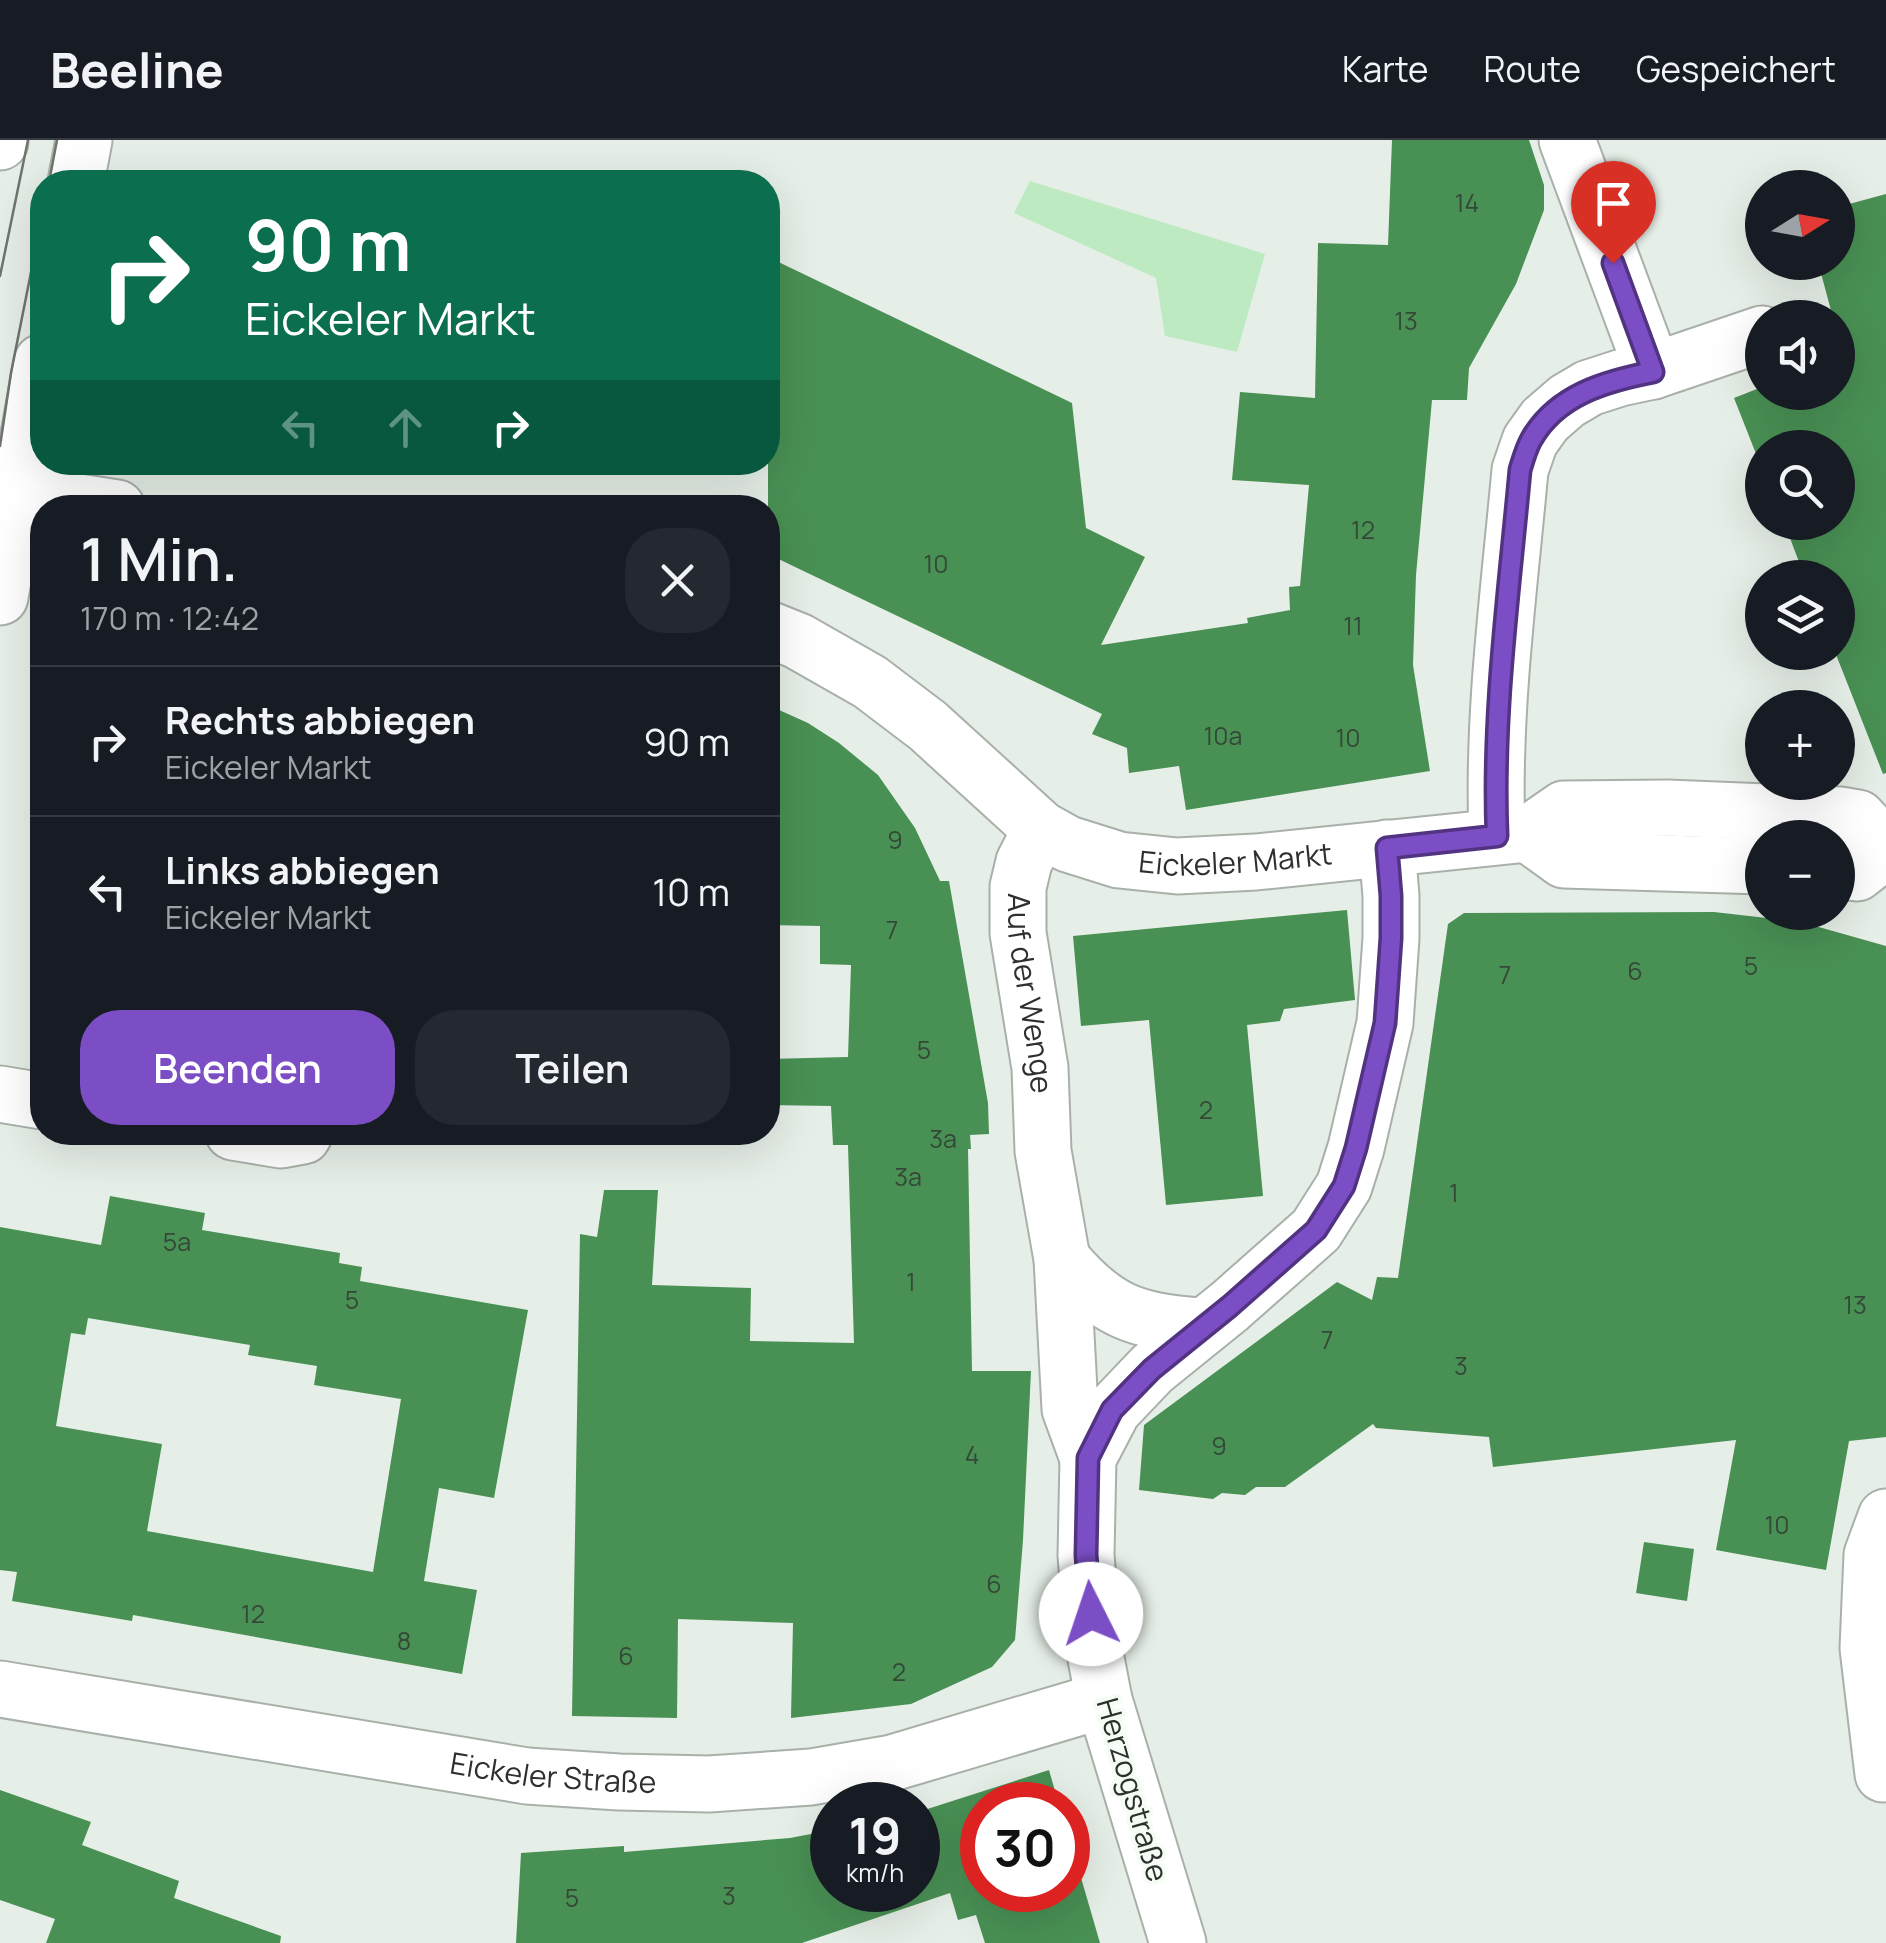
<!DOCTYPE html>
<html lang="de">
<meta charset="utf-8">
<style>
:root{--surface:#171b24;--page:#242831;--text:#f1f3f6;--muted:#9ea1a6;--line:#363941;--accent:#7c4ec6}
body{margin:0;font-family:Manrope,sans-serif;background:var(--page);color:var(--text);height:100vh;display:flex;flex-direction:column;font-size:38px;white-space:nowrap}
*{box-sizing:border-box;margin:0}
p{font-size:32px;color:var(--muted)}
.icon{flex:none;width:55px;height:55px;fill:none;stroke:currentColor;stroke-width:2;stroke-linecap:round;stroke-linejoin:round}
.map{position:relative;flex:1;overflow:hidden}
.sheet{position:absolute;left:30px;top:355px;width:750px;height:650px;display:flex;flex-direction:column;background:var(--surface);border-radius:40px;box-shadow:0 10px 40px #0002}
.sheet>*{flex:none}
.banner{position:absolute;left:30px;top:30px;width:750px;height:305px;border-radius:40px;box-shadow:0 10px 40px #0002;background:#0b6e4f;color:#fff;overflow:hidden}
.needle{width:65px;rotate:79deg}
.buttons{position:absolute;left:1745px;top:30px;display:grid;gap:20px}
.buttons a{display:grid;place-items:center;width:110px;height:110px;border-radius:50%;background:var(--surface);box-shadow:0 10px 40px #0002;font-size:50px}
.speed{position:absolute;left:810px;top:1642px;display:flex;gap:20px;font-size:50px;font-weight:700;text-align:center}
.speed>*{display:grid;place-content:center;width:130px;height:130px;border-radius:50%;background:var(--surface);box-shadow:0 10px 40px #0002;line-height:1}
.speed small{font-size:25px;font-weight:400}
.speed .limit{border:15px solid #d22;background:#fff;color:#111}
.pin{position:absolute;display:grid;place-items:center;width:85px;height:85px;color:#fff;margin:-102px -42px;border-radius:50% 50% 50% 0;rotate:-45deg;box-shadow:0 0 10px #0007}
.pin .icon{rotate:45deg}
.me{position:absolute;width:110px;margin:-55px;rotate:356deg;stroke-linejoin:round;filter:drop-shadow(0 0 8px #0008)}
.turn{display:flex;align-items:center;gap:35px;height:210px;padding:0 50px;font-size:45px}
.turn .icon{width:130px;height:130px;stroke-width:2.5}
.turn b{display:block;font-size:70px;line-height:85px}
.lanes{display:flex;align-items:center;height:95px;padding:0 50px;background:#0003;justify-content:center;gap:50px;direction:ltr}
.lanes .off{opacity:.35}
.round{display:grid;place-items:center;flex:none;width:105px;height:105px;border-radius:40px;background:var(--page)}
.overview{display:flex;align-items:center;justify-content:space-between;height:170px;padding:0 50px}
h1{font-size:60px;font-weight:600;line-height:75px}
.primary-button{display:flex;gap:20px;margin-top:auto;padding:20px 50px}
.primary-button a{flex:1;height:115px;border-radius:40px;background:var(--accent);color:#fff;font-size:40px;font-weight:600;line-height:115px;text-align:center}
.primary-button a+a{background:var(--page);color:var(--text)}
ul{padding:0;list-style:none}
li{display:flex;align-items:center;gap:30px;height:150px;padding:0 50px;border-top:2px solid var(--line)}
li div{flex:1}
li b{display:block;font-size:38px}
li em{font-style:normal}
header{display:flex;align-items:center;gap:60px;box-sizing:border-box;height:140px;padding:0 50px;background:var(--surface);border-bottom:2px solid var(--line)}
header strong{font-size:48px}
nav{display:flex;gap:55px;margin-inline-start:auto;font-size:35px}
.map>svg:first-child{display:block}
.green{fill:#beeac2}
.building{fill:#499054;fill-rule:evenodd}
.lines{fill:none;stroke-linecap:round;stroke-linejoin:round}
.minor-casing{stroke:#a9b0a9;stroke-width:59}
.tertiary-casing{stroke:#a9b0a9;stroke-width:59}
.minor{stroke:#fff;stroke-width:55}
.tertiary{stroke:#fff;stroke-width:55}
.tram{stroke:#6f746f;stroke-width:2.5}
.route-casing{stroke:#513381;stroke-width:25}
.route{stroke:#7c4ec6;stroke-width:18}
.labels{text-anchor:middle;stroke-width:8;stroke-linejoin:round;paint-order:stroke}
.number-label{font-size:25px;fill:#344837}
.street-label{font-size:30px;fill:#2d302d;stroke:#f4fcf4}
</style>
<header>
<strong>Beeline</strong>
<nav><a>Karte</a><a>Route</a><a>Gespeichert</a></nav>
</header>
<div class="map">
<svg width="1886" height="1803" viewBox="0 0 1886 1803">
<rect width="100%" height="100%" fill="#e6efe7"/>
<!-- green -->
<path class="green" d="M1030,41l235,73 -28,98 -72,-16 -9,-58 -142,-65z"/>
<!-- building -->
<g class="building">
<path d="M1392,0h137l15,45v25l-28,74 -47,84 -2,32h-35l-16,175 -3,90 17,106 -244,39 -7,-44 -50,7 -2,-25 -35,-14 10,-20 -334,-160v-297l304,146 14,125 59,29 -44,88 147,-22 -1,-5 43,-8 -1,-23 11,-1 9,-101 -77,-5 8,-88 75,6 3,-155 70,2z"/>
<path d="M1886,54v579l-3,1 -48,-122h3v-74h-33l-21,-56h54v-74h-76v21l-28,-71 28,-11v5h76v-33l6,-2 -6,-23v-16h-5l-15,-56h20v-55z"/>
<path d="M768,565l40,18 31,20 39,32 37,53 25,53h9l39,222 1,31 -19,1 1,14h-3l4,222h59l-8,169 -8,100 -23,27 -81,37 -120,14 2,-95 -115,-4 -1,99 -105,-2 8,-482 17,3 7,-47h54l-6,95 99,3 -1,53 104,2 -6,-198h-15l-2,-39 -63,-1v-46l80,-2 3,-92 -31,-1v-38l-52,-1z"/>
<path d="M1347,770l8,90 -71,9 -4,12 -33,4 16,171 -97,9 -17,-185 -68,6 -8,-90z"/>
<path d="M1714,772l87,10 85,24v491l-37,4 -23,129 -110,-20 20,-110 -243,27 -4,-30 -113,-9 -3,-4 -88,63h-29l-11,8 -23,-2 -9,6 -74,-9 5,-65 193,-143 35,18 5,-23 21,1 50,-354 16,-11z"/>
<path d="M110,1056l95,17 -3,17 138,23 -1,10 23,4 -2,14 168,29 -34,188 -55,-10 -15,93 53,9 -15,84 -329,-59 -1,6 -120,-20 5,-29 -17,-2v-343l101,18zM88,1178l162,27 -2,10 69,11 -3,19 87,14 -28,173 -226,-41 15,-87 -106,-18 15,-93 14,2z"/>
<path d="M1644,1402l50,7 -7,52 -51,-8z"/>
<path d="M1049,1630l10,35h-77v85h86v-57l32,110h-115l-9,-28 -18,5 -8,-27 -148,50h-286l5,-90 103,-7v6l166,-14 42,-8v60h86v-78z"/>
<path d="M0,1650l91,32 -9,23 97,36 -5,17 107,38 -1,7h-234l9,-24 -55,-19z"/>
</g>
<g class="lines">
<!-- minor casing -->
<g class="minor-casing">
<g id="minor">
<path d="M1567,0l86,231"/>
<path id="s1" d="M1041,689l-17,33 -6,25v46l22,135 3,83 19,108 8,150 18,49"/>
<path d="M1497,696c-5,-122 12,-244 23,-366l10,-29 15,-21 22,-19 22,-13 31,-10 33,-7 109,-37"/>
<path d="M0,954l42,7"/>
<path d="M233,992l48,8 22,-4 2,-4"/>
<path d="M1062,1119c43,52 74,63 140,67"/>
<path id="s2" d="M0,1549l527,87 92,6 90,2 102,-7 81,-14 212,-63"/>
<path d="M1883,1634l-15,-126 4,-93 14,-38"/>
<path d="M1178,1803l-74,-243 -11,-57 -7,-88 2,-97 25,-48 39,-41 78,-63 86,-76 28,-44 12,-38 29,-125 6,-85v-42l-4,-48"/>
</g>
</g>
<!-- tertiary casing -->
<g class="tertiary-casing">
<g id="tertiary">
<path d="M0,2v-2"/>
<path d="M76,42l8,-42"/>
<path d="M0,350l117,18"/>
<path d="M0,457l42,-235"/>
<path id="s3" d="M768,489l30,12 72,41 58,44 113,103 27,15 51,16 58,6 79,-4 272,-28 36,-25 103,-1 174,7 17,3 28,30"/>
<path d="M1528,694l36,26 198,6"/>
<path d="M1838,731l19,2 29,-23"/>
</g>
</g>
<!-- minor -->
<use href="#minor" class="minor"/>
<!-- tertiary -->
<use href="#tertiary" class="tertiary"/>
<!-- tram -->
<g class="tram">
<path d="M49,42l8,-42"/>
<path d="M0,136l28,-136"/>
<path d="M0,306l11,-73 31,-156"/>
</g>
</g>
<g class="lines">
<!-- route casing -->
<g class="route-casing">
<path id="route" d="M1091,1474l-5,-59 2,-97 24,-48 40,-41 78,-63 86,-76 28,-44 12,-38 29,-125 6,-85v-42l-4,-48 110,-12c-5,-122 12,-244 23,-366 3,-10 6,-21 11,-30 25,-45 75,-59 122,-68l-40,-109"/>
</g>
<!-- route -->
<use href="#route" class="route"/>
</g>
<g class="labels">
<!-- number labels -->
<g class="number-label">
<text x="1467" y="72">14</text>
<text x="1406" y="190">13</text>
<text x="1363" y="399">12</text>
<text x="936" y="433">10</text>
<text x="1353" y="495">11</text>
<text x="1223" y="605">10a</text>
<text x="1348" y="607">10</text>
<text x="895" y="709">9</text>
<text x="892" y="799">7</text>
<text x="1751" y="835">5</text>
<text x="1635" y="840">6</text>
<text x="1505" y="844">7</text>
<text x="924" y="919">5</text>
<text x="1206" y="979">2</text>
<text x="943" y="1008">3a</text>
<text x="908" y="1046">3a</text>
<text x="1454" y="1062">1</text>
<text x="177" y="1111">5a</text>
<text x="911" y="1151">1</text>
<text x="352" y="1169">5</text>
<text x="1855" y="1174">13</text>
<text x="1327" y="1209">7</text>
<text x="1461" y="1235">3</text>
<text x="1219" y="1315">9</text>
<text x="972" y="1324">4</text>
<text x="1777" y="1394">10</text>
<text x="994" y="1453">6</text>
<text x="253" y="1483">12</text>
<text x="404" y="1510">8</text>
<text x="626" y="1525">6</text>
<text x="899" y="1541">2</text>
<text x="729" y="1765">3</text>
<text x="572" y="1767">5</text>
</g>
<!-- street labels -->
<g class="street-label">
<text dy="10" stroke="none"><textPath href="#s3" startOffset="542">Eickeler Markt</textPath></text>
<text dy="10" stroke="none"><textPath href="#s1" startOffset="170">Auf der Wenge</textPath></text>
<text dy="10" stroke="none"><textPath href="#s2" startOffset="560">Eickeler Straße</textPath></text>
<text transform="translate(1132 1650) rotate(74)" y="10">Herzogstraße</text>
</g>
</g>
</svg>
<div class="buttons">
<a><svg class="needle" viewBox="-14 -14 28 28"><path d="M0-13l5 13h-10z" fill="#e53935"/><path d="M0 13l5-13h-10z" fill="#9ea1a6"/></svg></a>
<a><svg class="icon" aria-label="sound" viewBox="0 0 24 24"><path d="M4 9h4l5-4v14l-5-4H4zM17 9q2 3 0 6"/></svg></a>
<a><svg class="icon" aria-label="search" viewBox="0 0 24 24"><circle cx="10" cy="10" r="6"/><path d="M15 15l6 6"/></svg></a>
<a><svg class="icon" aria-label="layers" viewBox="0 0 24 24"><path d="M12 4l9 5-9 5-9-5zM3 14l9 5 9-5"/></svg></a>
<a>+</a>
<a>−</a>
</div>
<div class="speed"><div>19<small>km/h</small></div><div class="limit">30</div></div>
<div class="pin" style="left:1613px;top:123px;background:#d93025"><svg class="icon" aria-label="arrive" viewBox="0 0 24 24"><path d="M6 21V4h12l-3 4 3 4H6"/></svg></div>
<svg class="me" style="left:1091px;top:1474px" viewBox="-20 -20 40 40"><circle r="19" fill="#fff"/><path d="M0-13L10 11 0 6-10 11z" fill="#7c4ec6"/></svg>
<div class="banner">
<div class="turn"><svg class="icon" aria-label="right" viewBox="0 0 24 24"><path d="M7 20v-9h11M14 6l5 5-5 5"/></svg><div><b>90 m</b>Eickeler Markt</div></div>
<div class="lanes"><svg class="icon off" aria-label="left" viewBox="0 0 24 24"><path d="M17 20v-9H6M10 6l-5 5 5 5"/></svg><svg class="icon off" aria-label="ahead" viewBox="0 0 24 24"><path d="M12 20V5M6 11l6-6 6 6"/></svg><svg class="icon" aria-label="right" viewBox="0 0 24 24"><path d="M7 20v-9h11M14 6l5 5-5 5"/></svg></div>
</div>
<section class="sheet">
<div class="overview"><div><h1>1 Min.</h1><p>170 m · 12:42</p></div><a class="round"><svg class="icon" aria-label="close" viewBox="0 0 24 24"><path d="M6 6l12 12M18 6L6 18"/></svg></a></div>
<ul>
<li><svg class="icon" aria-label="right" viewBox="0 0 24 24"><path d="M7 20v-9h11M14 6l5 5-5 5"/></svg><div><b>Rechts abbiegen</b><p>Eickeler Markt</p></div><em>90 m</em></li>
<li><svg class="icon" aria-label="left" viewBox="0 0 24 24"><path d="M17 20v-9H6M10 6l-5 5 5 5"/></svg><div><b>Links abbiegen</b><p>Eickeler Markt</p></div><em>10 m</em></li>
</ul>
<div class="primary-button"><a>Beenden</a><a>Teilen</a></div>
</section>
</div>
